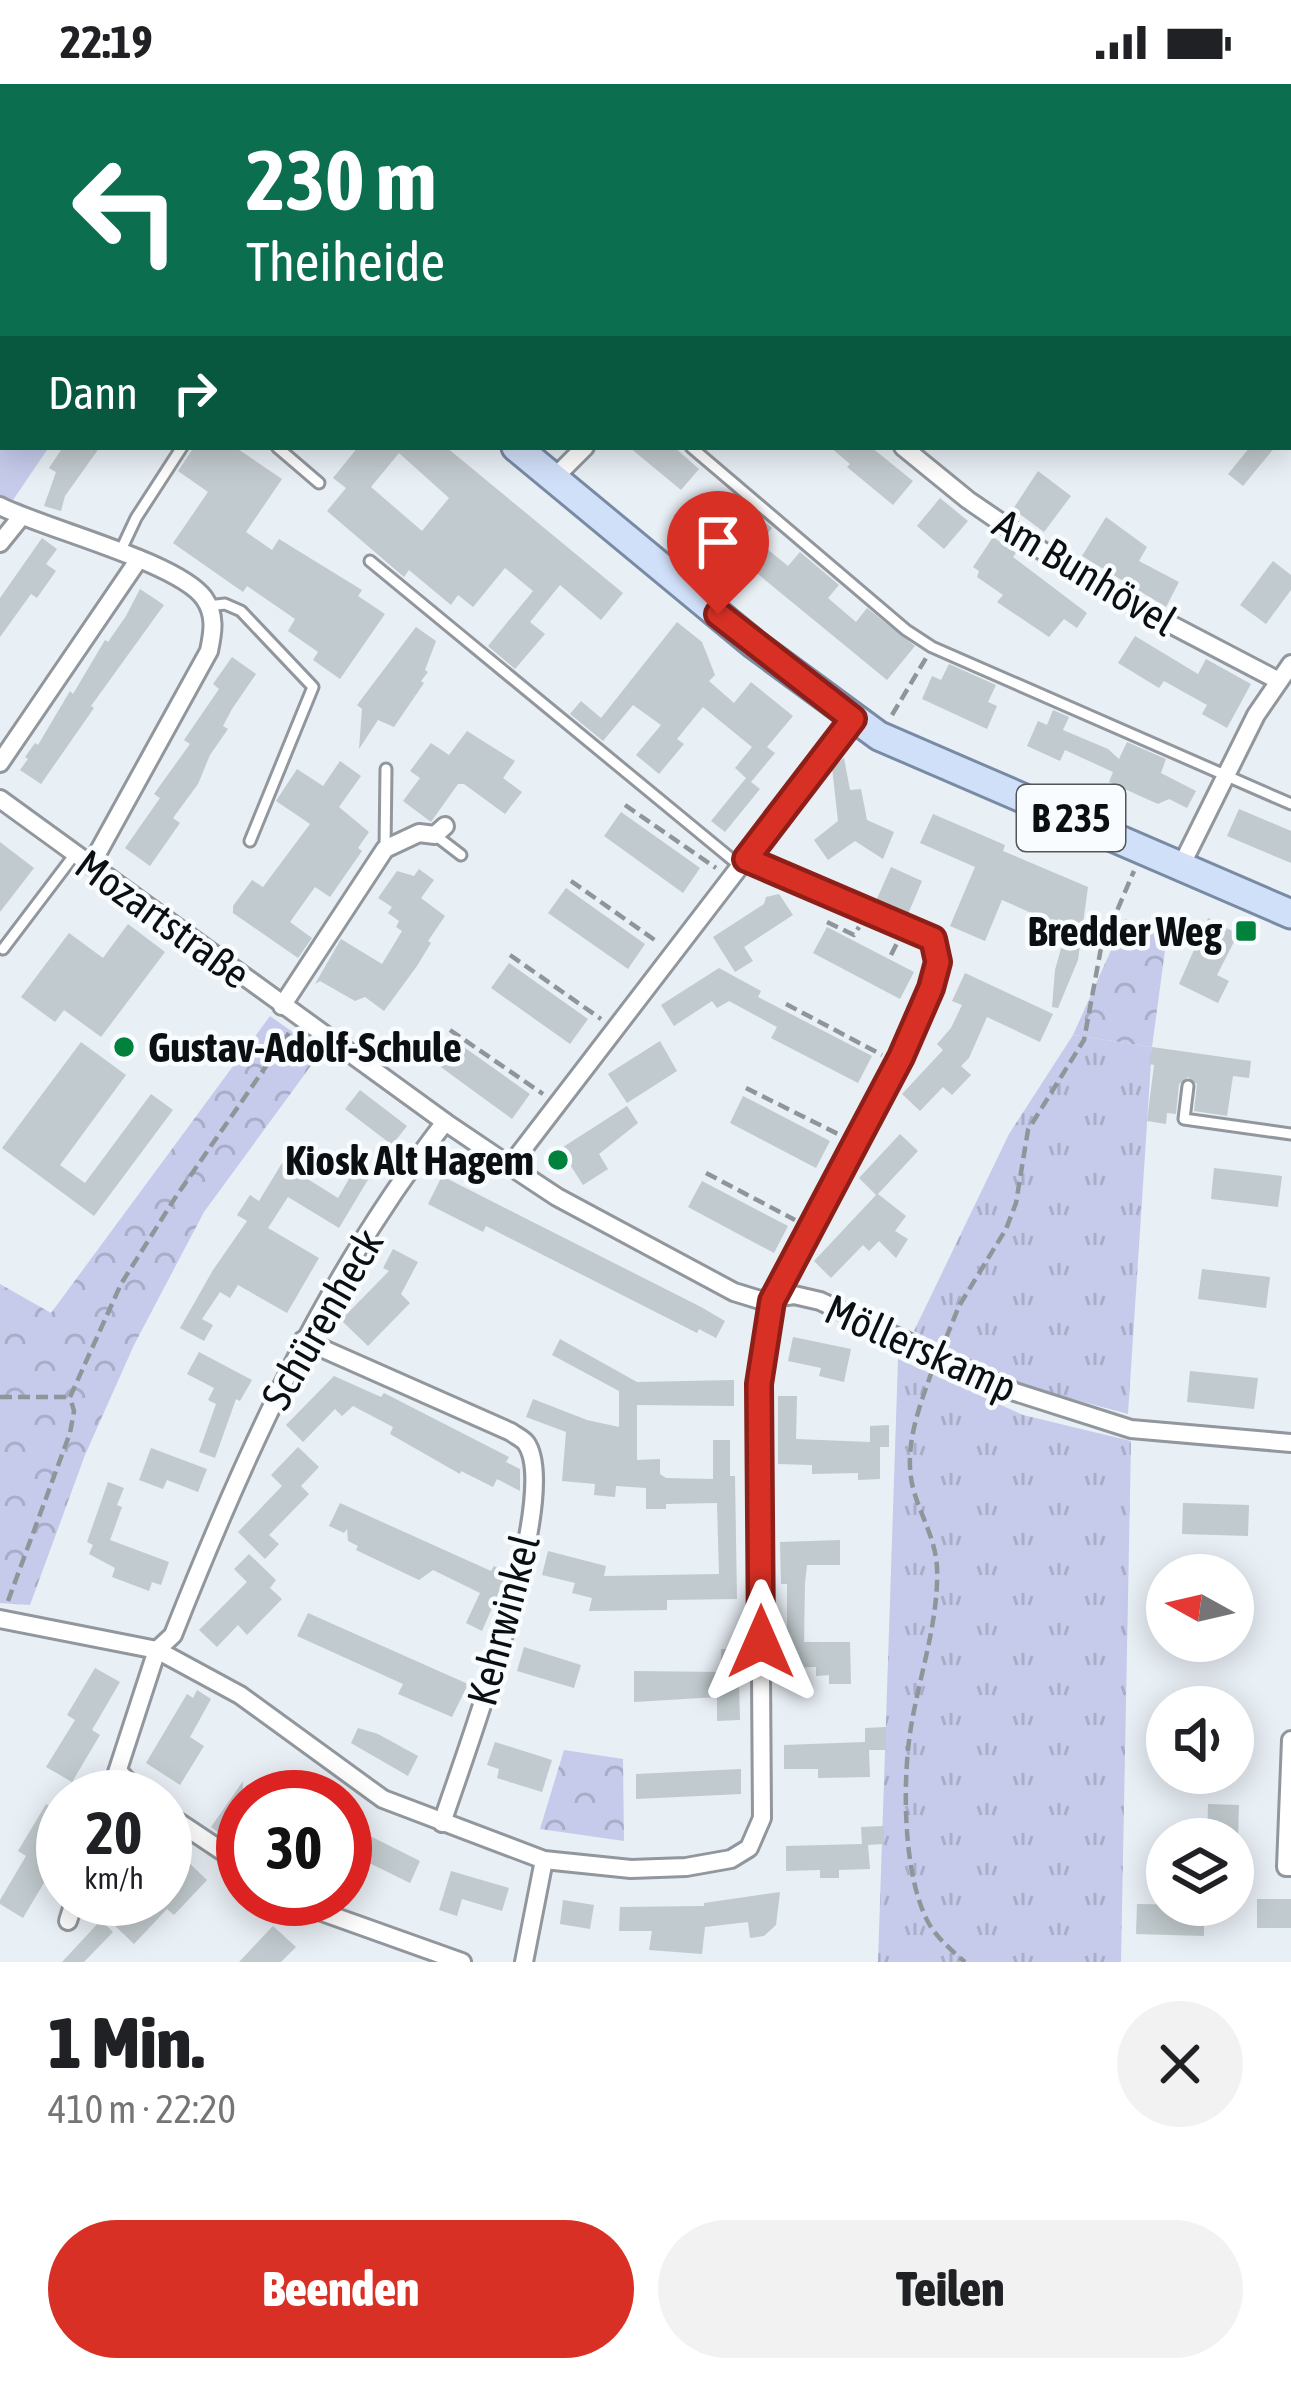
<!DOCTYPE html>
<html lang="de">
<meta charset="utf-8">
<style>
:root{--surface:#fff;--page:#f2f2f2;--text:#202124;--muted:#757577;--accent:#d93025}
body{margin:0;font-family:"Asap Condensed",sans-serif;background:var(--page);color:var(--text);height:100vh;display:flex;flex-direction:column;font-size:45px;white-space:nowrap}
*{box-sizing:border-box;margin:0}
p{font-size:39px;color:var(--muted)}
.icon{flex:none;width:66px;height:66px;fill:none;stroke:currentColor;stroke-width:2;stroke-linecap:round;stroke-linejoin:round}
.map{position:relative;height:1878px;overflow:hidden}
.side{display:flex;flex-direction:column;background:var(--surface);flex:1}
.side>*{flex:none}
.banner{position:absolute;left:0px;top:0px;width:1293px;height:366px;box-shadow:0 6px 30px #0003;background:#0b6e4f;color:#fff;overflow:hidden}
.needle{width:78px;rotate:278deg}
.controls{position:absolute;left:1146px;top:1470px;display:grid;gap:24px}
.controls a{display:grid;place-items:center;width:108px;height:108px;border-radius:50%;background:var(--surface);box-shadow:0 6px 30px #0003;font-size:60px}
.speed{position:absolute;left:36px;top:1686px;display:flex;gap:24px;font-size:60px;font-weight:700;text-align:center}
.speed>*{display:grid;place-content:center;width:156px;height:156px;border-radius:50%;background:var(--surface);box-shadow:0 6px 30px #0003;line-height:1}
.speed small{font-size:30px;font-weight:400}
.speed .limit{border:18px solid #d22;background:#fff;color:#111}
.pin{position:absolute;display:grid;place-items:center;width:102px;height:102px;color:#fff;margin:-123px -51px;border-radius:50% 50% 50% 0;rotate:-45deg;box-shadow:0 0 12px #0007}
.pin .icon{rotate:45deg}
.me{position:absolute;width:132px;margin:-66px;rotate:0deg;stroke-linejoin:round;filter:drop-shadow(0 0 9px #0008)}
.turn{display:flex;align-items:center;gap:42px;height:252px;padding:0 48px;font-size:54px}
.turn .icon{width:156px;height:156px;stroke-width:2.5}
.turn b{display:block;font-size:84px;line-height:102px}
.then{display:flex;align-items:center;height:114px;padding:0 48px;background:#0003;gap:24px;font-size:45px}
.round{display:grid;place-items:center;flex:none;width:126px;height:126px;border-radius:63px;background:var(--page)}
.summary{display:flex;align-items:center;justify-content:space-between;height:204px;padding:0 48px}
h1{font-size:72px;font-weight:800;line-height:90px}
.button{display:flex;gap:24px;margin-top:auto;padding:24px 48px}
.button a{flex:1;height:138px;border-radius:72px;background:var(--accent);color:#fff;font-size:48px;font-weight:800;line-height:138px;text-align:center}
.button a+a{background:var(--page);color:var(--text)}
.status{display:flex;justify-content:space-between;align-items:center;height:84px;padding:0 60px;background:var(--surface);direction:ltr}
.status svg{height:33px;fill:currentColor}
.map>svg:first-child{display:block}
.grass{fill:url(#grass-tufts)}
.forest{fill:url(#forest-crowns)}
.garden{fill:#c6cbeb}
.building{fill:#c1cace;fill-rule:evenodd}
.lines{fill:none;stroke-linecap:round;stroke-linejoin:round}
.lane-casing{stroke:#91979d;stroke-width:15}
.street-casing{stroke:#91979d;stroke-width:22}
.primary-casing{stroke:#798aa5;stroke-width:33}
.path{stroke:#90959a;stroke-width:4.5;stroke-dasharray:12 6;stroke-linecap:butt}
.lane{stroke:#fff;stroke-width:9}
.street{stroke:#fff;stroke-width:16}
.primary{stroke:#d1e0f9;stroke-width:27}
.route-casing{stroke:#8d1f18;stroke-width:30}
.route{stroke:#d93025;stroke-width:21}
.poi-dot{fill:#00823d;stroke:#f9fcfe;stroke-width:4.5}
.labels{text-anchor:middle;stroke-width:9;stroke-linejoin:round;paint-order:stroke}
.shield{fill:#f9fcfe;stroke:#535658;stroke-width:3}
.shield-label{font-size:39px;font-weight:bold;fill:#0c0f11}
.street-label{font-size:42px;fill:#0c0f11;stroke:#f9fcfe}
.poi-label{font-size:42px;font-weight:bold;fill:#0c0f11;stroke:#f9fcfe;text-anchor:end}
</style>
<div class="status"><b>22:19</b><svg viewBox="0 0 49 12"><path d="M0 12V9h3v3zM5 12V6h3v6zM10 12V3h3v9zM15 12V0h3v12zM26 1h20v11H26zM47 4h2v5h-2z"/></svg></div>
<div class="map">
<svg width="1291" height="1878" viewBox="0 0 1291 1878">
<defs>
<pattern id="grass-tufts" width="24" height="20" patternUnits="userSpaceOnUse" patternTransform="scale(3)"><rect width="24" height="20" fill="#c6cbeb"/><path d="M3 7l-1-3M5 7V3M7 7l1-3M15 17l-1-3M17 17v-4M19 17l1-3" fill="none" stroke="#a9adc8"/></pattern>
<pattern id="forest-crowns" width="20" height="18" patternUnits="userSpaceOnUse" patternTransform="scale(3)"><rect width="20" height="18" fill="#c6cbeb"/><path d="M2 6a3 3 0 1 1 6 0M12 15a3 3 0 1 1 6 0" fill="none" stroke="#a9adc8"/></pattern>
</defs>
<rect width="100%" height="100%" fill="#e8eff5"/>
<!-- grass -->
<g class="grass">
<path d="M1073,951l79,12 -24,367 -100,-27 -114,-56 95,-197z"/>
<path d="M898,1275l125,56 108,26 -10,521h-243z"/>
</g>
<!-- forest -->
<g class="forest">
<path d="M72,0h890l-885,3z"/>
<path d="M1125,835l43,9 -16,119 -79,-12z"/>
<path d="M270,932l51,36 -117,160 -70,133 -49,110 -55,150 -30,-2v-319l51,29z"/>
<path d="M564,1666l59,9 1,82 -84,-12z"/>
</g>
<!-- garden -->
<path class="garden" d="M0,349l3,14h46l-36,53 -13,-5z"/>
<!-- building -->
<g class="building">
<path d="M63,363h37l-35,49 -4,15 -17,-5 12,-34 -7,-4z"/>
<path d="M194,363h41l47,32 -36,53 26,18 7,-11 83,51 -4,6 27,18 -45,65 -27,-19 5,-8 -30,-21 7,-12 -48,-33 -4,6 -70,-49 35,-51 -30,-21z"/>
<path d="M358,363h88l177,146 -22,27 -41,-35 -30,37 15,12 -30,35 -27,-23 45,-55 -28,-23 -32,39 -15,-12 -7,10 -42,-35 -5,7 -77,-66 19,-23 -13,-10zM399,369l50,45 -27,33 -51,-44z"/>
<path d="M629,363h45l25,22 -18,21z"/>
<path d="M830,363h41l42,34 -20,24 -46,-38 3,-3z"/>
<path d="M1250,363h25l-32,39 -15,-12z"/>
<path d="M1038,387l33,25 -27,36 -31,-23z"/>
<path d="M722,409l8,6 3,-3 39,32 -12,15 28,23 12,-14 39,33 -11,13 28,24 11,-14 48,38 -28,34 -184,-151v-9l10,-4 -7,-5z"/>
<path d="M940,414l28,23 -24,28 -27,-23z"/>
<path d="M1106,433l41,30 -8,14 40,21 -13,25 -84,-51z"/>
<path d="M993,453l23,16 -3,4 74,56 -10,15 -13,-9 -15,18 -52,-35 6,-7 -26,-18 2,-6 -6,-4z"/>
<path d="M42,454l15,11 -11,15 10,7 -19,27 -6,-4 -31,43v-39z"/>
<path d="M1273,477l18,14v15l-25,34 -26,-19z"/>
<path d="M140,505l24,16 -73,101 3,2 -53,76 -21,-14 8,-11 -3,-2 10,-14 3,2 32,-54 3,3 32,-54 3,2 18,-26z"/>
<path d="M677,538l25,20 13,33 -6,6 25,22 17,-21 42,34 -26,31 8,6 -24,29 9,7 -35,43 -14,-11 35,-43 -11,-10 17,-21 -49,-40 -26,32 7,5 -25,30 -23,-19 25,-30 -28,-20 -30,36 -33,-27 11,-13 20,17z"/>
<path d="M416,543l20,14 -11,29 3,2 -7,9 3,2 -30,44 -16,-7 -19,29 3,-40 -5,-4z"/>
<path d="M1135,552l63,38 8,-15 45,25 -24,44 -25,-14 5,-9 -43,-24 -5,7 -41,-25z"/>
<path d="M232,573l24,17 -24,35 -9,17 5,3 -18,26 -12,29 -25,34 7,5 -30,43 -25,-18 35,-50 -6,-4 36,-50 -6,-4 35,-51 -6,-5z"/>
<path d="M949,580l47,21 -8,17 9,4 -10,23 -65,-30 10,-23 9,4z"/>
<path d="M1053,626l16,7 -6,13 45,19 11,10 8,-17 39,17 -5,14 35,18 -9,17 -18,-9 -11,5 -49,-22 4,-10 -48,-22 -5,11 -33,-15 11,-25 9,4z"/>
<path d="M467,647l48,30 -12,17 19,14 -17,22 -41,-30h-6l-27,38 -28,-21 17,-23 -10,-7 21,-28 18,12z"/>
<path d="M844,674l6,32 11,-1 6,31 27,12 -11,27 -28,-18 -27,19 -14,-20 24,-19 -6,-54z"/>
<path d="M340,677l21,15 -22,31 30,25 -11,16 4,3 -32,46 -15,-10 -25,35 22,16 -14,20 -65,-45v-7l19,-26 11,7 47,-63 -34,-23 21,-32 26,17z"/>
<path d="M1239,725l52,22v32l-64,-27z"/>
<path d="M621,728l79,56 -17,25 -79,-57z"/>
<path d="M933,730l72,31 -2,6 85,36 -10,73 -20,48 -6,-1 3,-37 10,-36 -22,-9 2,-6 -43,-19 -17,41 -35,-15 25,-59 -55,-24z"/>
<path d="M0,758l34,26 -34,44z"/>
<path d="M891,783l31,14 -14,33 -32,-13z"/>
<path d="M419,785l15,11 -13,18 24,18 -17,25 3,2 -14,23 -33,45 -19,-14 -10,4 -35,-20 -5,3 26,-45 41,25 20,-33 -6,-4 3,-6 -11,-8 4,-6 -14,-9 19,-27 17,5z"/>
<path d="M566,804l79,56 -17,25 -80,-56z"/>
<path d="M779,810l14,21 -49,32 9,14 -18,11 -22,-35 51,-33 2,-7z"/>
<path d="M1208,834l30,16 -21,41 12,6 -11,22 -39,-19z"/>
<path d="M128,840l37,28 -64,85 -37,-27 -9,12 -34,-25 48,-64 34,25z"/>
<path d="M827,843l87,45 -14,27 -87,-46z"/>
<path d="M509,879l79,56 -18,25 -79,-56z"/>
<path d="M719,884l42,23 -3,6 114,59 -14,27 -87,-45 6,-11 -48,-26 -12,7 -5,-7 -38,25 -13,-21z"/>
<path d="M965,889l88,41 -13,28 -53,-25 -18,41 -8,8 10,9 -19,20 -9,-8 -23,24 -18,-17 41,-44 -6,-6 14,-16 11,-23 -10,-4z"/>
<path d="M451,954l79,56 -18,25 -78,-57z"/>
<path d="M660,957l17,30 -50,32 -19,-29z"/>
<path d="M81,958l45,33 -66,90 25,18 66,-89 22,16 -79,106 -92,-68z"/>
<path d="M1152,963l99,14 -2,17 -16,-2 -6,40 -33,-5 3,-27 -9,-7 -9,7 -3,30 -9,-1 -1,11 -19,-3 7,-56 -5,-1z"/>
<path d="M360,1006l47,36 -15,19 -47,-36z"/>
<path d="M743,1012l87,45 -14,27 -86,-45z"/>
<path d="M627,1022l11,17 -39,31 9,15 -25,16 -23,-36z"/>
<path d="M900,1050l18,17 -40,43 28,22 -11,15 13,8 -12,19 -17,-17 -10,10 -6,-6 -32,33 -17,-17 62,-66 -17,-17z"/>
<path d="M282,1079l56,35 16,-28 15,8 -30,50 -51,-31 -20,31 51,30 -32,55 -49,-28 -8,13 -10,-6 -18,27 11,6 -9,16 -24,-13 33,-58 34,-49 -10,-6 13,-20 9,6z"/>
<path d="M1214,1084l68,8 -4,31 -67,-8z"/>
<path d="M442,1092l259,131 24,14 -9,17 -17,-9 -2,4 -211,-107 -3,6 -55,-28z"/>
<path d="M702,1097l86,45 -14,27 -86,-46z"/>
<path d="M393,1165l25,13 -17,32 9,9 -42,43 -27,-26 48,-49 -6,-3z"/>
<path d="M1202,1185l68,8 -4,31 -68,-9z"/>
<path d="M793,1253l58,12 -7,33 -25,-6 2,-8 -33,-7z"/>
<path d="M560,1255l77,43 97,-2v26l-97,-1v55l23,-1v15l6,4 47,1v-39h17v36h5l2,123 -70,1v10l-78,1 3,-13 -20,-5 3,-10 -33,-8 6,-24 58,15 -2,10 115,-2 -2,-71 -51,1v5h-20v-21l-30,-2 -1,11 -21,-2 1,-11 -33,-3 4,-49 -40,-15 7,-18 54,21 32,7v-36l-67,-36z"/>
<path d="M199,1268l53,28 -12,21 -4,-2 -21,59 -16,-6 17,-48 -8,-4 6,-12 -27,-14z"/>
<path d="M1190,1287l68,7 -4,31 -67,-7z"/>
<path d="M334,1292l47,21 3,-4 125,64 -3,5 14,7v22l-23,-12 -4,8 -32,-16 -1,3 -70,-40 3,-7 -40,-21 -11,10 -7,-7 -32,33 -17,-17z"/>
<path d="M778,1312h19l-1,43 74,3v-16l19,-1v22h-9v32l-22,1v-7l-46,1v-9l-34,-1z"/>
<path d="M298,1363l21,20 -18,19 8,8 -40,41 10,9 -14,15 -27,-27 44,-46 -11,-11z"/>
<path d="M151,1364l56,21 -9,23 -31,-12 -4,9 -24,-9z"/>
<path d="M108,1398l16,6 -7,17 5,2 -12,33 59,22 -8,23 -9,-3 -3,9 -37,-14 3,-9 -26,-14 4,-9 -6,-3z"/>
<path d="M340,1419l151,68 3,-5 13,7 -25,58 -16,-8 14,-30 -47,-23 -14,10 -63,-30 2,-4 -10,-5 -1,-12 -3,4 -15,-7z"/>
<path d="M1183,1419l66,2 -1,31 -66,-2z"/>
<path d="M840,1456v25h-33l-2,18 -1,59h46l1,42h-22v-9l-13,1v-9l-34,1v-25h5v-59h-6l-1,-42z"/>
<path d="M249,1470l27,26 -6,8 12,11 -35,36 -9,-10 -21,22 -18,-17 48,-48 -13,-13z"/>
<path d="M308,1529l160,71 -16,33 -54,-23 5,-10 -106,-48z"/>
<path d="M524,1563l57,18 -7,23 -57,-17z"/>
<path d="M721,1565h17l2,71 -23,1v-24l-83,5v-31l87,1z"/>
<path d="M95,1584l25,14 -28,48 8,5 -28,47 -26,-15 29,-47 -8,-5z"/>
<path d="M197,1606l14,9 -21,38 14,9 -24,39 -34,-22 41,-69 6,4z"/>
<path d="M886,1643v23h-17l1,27 -52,1v-9h-34v-24l81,-3v-14z"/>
<path d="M358,1644l20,6 40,22 -10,20 -57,-33z"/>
<path d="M495,1658l57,18 -10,32 -45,-14 2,-9 -12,-4z"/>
<path d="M741,1685v25l-105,5v-25z"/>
<path d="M243,1697v41l-13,19 -19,-14z"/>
<path d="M46,1720l17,10v18l-20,34 8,5 -28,47 -23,-14v-4l26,-44 -8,-5z"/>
<path d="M1208,1720l31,1 -1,34h-31z"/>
<path d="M884,1742v18l-16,1 2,24 -31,1v8h-19v-8l-34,1v-25l76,-2 -1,-17z"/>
<path d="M366,1750l54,27 -10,22 -55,-27z"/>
<path d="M185,1775l22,21 -33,35 -7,-6 -33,35 -22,-21 23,-24h30v-18z"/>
<path d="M451,1787l58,17 -7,23 -40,-12 -5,17 -18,-6z"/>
<path d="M780,1808l-4,33 -12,11 -14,2 -2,-16 -43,5 -3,27 -53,-4 3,-19h-33l1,-24 84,-1v-3z"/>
<rect x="1257" y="1815" width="34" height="29"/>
<path d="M563,1816l31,5 -4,24 -30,-5z"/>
<path d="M1137,1820l67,1v31l-68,-2z"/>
<path d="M101,1836l12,12 -29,30h-22z"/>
<path d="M273,1842l23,21 -15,15h-42z"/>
</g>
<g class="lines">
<!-- lane casing -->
<g class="lane-casing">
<g id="lane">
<path d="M0,239h3"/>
<path d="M277,363l42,36"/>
<path d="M691,363l215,183 26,17 359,157"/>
<path d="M120,468l16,-34 46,-71"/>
<path d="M370,477l370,305"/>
<path d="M208,522l17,-2 16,7 72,76 -63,154"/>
<path d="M435,751l26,20"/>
<path d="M385,765l1,-80"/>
<path d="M3,865l72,-95"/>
<path d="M1188,1002l-4,33 107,15"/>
</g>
</g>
<!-- street casing -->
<g class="street-casing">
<g id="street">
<path d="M1290,339l1,1"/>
<path d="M903,363l65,53 114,78 197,103"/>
<path d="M554,394l31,-31"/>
<path d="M0,422c45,23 178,56 204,92 12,17 9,34 5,53l-118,214"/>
<path d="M0,459l21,-26"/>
<path d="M0,679l139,-204"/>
<path d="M0,715l445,323"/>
<path d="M1181,782l75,-151 35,-51"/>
<path d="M282,922l103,-157 34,-16 16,2 10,-9"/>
<path d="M510,1082l47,31 177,95 26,8 34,-5 26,6 195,91 116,37 160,14"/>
<path d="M303,1256l208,92c5,4 11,6 15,11 37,52 -63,316 -84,380"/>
<path d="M0,1535l157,31 83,45 143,104 161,61 87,9 55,-2 45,-8 18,-11 13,-30 -3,-434 13,-83 129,-244 30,-69 7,-25 -5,-24 -187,-80"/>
<path d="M1291,1656l-5,127h5"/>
<path d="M118,1687l25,26"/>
<path d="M109,1713l48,-147 16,-15c72,-182 151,-357 272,-513l65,44 343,-447"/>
<path d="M165,1729l78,52"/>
<path d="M294,1815l11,7 157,56"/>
<path d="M68,1837l7,-22"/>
<path d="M524,1878l20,-102"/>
</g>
</g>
<!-- primary casing -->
<g class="primary-casing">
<g id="primary">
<path d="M0,10l3,2"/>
<path d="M516,363l238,197 125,92 412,178"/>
</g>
</g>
<!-- path -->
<g class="path">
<path d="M213,0l2,3"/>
<path d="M1169,0l3,3"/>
<path d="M178,3l5,-3"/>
<path d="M350,3l5,-3"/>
<path d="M1290,123l1,2"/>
<path d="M1290,202l1,-1"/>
<path d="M1290,237l1,1"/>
<path d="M892,631l34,-57"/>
<path d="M625,721l91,63"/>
<path d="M571,797l88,62"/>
<path d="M827,838l27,13 5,-8"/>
<path d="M510,871l91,64"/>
<path d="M891,871l6,-12"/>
<path d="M786,920l96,51"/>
<path d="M450,946l93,64"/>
<path d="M746,1004l94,47"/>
<path d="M706,1089l89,47"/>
<path d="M946,1254l13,-32 47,-77 10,-26 12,-73 56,-90 17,-92 33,-77"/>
<path d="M932,1287c-13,37 -29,77 -19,117 7,27 22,49 24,79 2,51 -16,104 -25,154 -10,54 -10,152 16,201 9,16 23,28 37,40"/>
<path d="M0,1313h70"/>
<path d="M8,1517l62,-168 4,-22 -4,-14 51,-113 54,-86 114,-165"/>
</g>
<!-- lane -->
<use href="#lane" class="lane"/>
<!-- street -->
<use href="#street" class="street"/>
<!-- primary -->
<use href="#primary" class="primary"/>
</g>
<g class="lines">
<!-- route casing -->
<g class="route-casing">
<path id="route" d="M718,530l135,105 -107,140 187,80 5,23 -7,26 -30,69 -129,244 -13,83 2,258"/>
</g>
<!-- route -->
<use href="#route" class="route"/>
</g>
<!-- markers -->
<g class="poi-dot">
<rect x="1234" y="835" width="24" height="24" rx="6"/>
<circle cx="124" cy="963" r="12"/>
<circle cx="558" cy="1076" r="12"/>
</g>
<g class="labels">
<!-- shield labels -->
<rect class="shield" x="1017" y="701" width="108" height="66" rx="9"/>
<g class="shield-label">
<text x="1071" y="748">B 235</text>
</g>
<!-- street labels -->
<g class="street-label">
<text transform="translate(1085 488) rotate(31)" y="15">Am Bunhövel</text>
<text transform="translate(163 835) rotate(36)" y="15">Mozartstraße</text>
<text transform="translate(322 1235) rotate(-60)" y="15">Schürenheck</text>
<text transform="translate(921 1264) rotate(24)" y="15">Möllerskamp</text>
<text transform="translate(503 1536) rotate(-75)" y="15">Kehrwinkel</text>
</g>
<!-- poi labels -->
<g class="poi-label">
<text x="1222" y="862">Bredder Weg</text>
<text x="148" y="978" text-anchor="start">Gustav-Adolf-Schule</text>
<text x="534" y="1091">Kiosk Alt Hagem</text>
</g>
</g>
</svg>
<div class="controls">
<a><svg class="needle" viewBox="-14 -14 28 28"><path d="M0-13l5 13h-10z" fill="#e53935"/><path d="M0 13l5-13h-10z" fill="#757577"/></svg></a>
<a><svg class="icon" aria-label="sound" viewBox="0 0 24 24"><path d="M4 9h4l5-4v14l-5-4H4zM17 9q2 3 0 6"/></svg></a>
<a><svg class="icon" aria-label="layers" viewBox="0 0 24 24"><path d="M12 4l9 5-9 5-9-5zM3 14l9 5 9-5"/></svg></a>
</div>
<div class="speed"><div>20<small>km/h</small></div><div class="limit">30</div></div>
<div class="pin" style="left:718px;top:530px;background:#d93025"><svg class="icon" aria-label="arrive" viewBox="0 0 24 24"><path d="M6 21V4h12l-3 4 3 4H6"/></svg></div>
<svg class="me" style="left:761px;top:1558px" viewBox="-20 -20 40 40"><path d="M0-17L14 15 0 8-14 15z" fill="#d93025" stroke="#fff" stroke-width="4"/></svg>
<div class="banner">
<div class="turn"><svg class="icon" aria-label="left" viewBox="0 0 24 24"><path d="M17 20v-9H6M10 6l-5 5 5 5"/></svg><div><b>230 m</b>Theiheide</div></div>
<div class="then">Dann<svg class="icon" aria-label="right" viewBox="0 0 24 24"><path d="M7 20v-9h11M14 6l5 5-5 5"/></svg></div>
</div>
</div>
<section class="side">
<div class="summary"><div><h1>1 Min.</h1><p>410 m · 22:20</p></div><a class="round"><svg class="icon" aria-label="close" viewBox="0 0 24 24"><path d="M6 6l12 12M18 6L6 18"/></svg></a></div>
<div class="button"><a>Beenden</a><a>Teilen</a></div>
</section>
